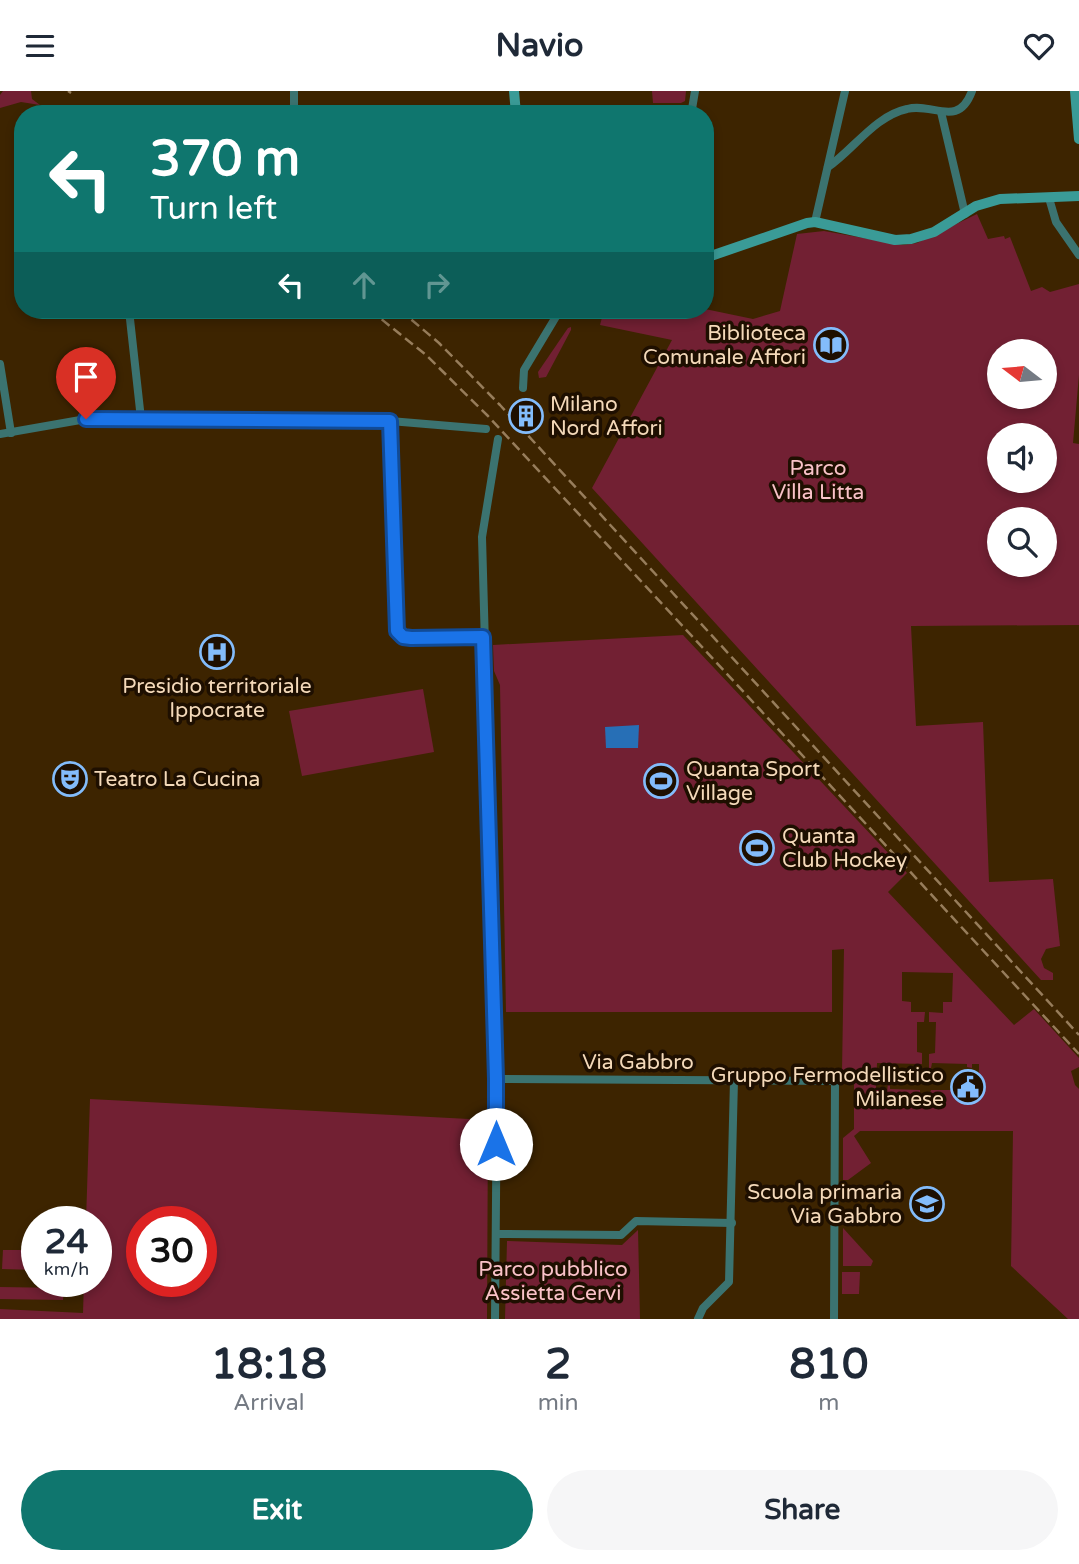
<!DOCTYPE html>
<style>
:root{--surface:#fff;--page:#f6f6f7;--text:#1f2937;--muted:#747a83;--accent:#0f766e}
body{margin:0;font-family:"Varela Round",sans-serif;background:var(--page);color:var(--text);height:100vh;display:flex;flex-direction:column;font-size:26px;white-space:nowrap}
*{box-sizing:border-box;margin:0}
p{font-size:23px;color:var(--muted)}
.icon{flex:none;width:38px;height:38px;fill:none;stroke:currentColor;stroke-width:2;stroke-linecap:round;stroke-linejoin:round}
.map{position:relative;height:1228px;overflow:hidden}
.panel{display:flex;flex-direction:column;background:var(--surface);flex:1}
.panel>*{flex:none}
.top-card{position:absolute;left:14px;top:14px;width:700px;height:214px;border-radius:28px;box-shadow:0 4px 10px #0003;background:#0f766e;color:#fff;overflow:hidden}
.needle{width:46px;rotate:286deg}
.fabs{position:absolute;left:987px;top:248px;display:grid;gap:14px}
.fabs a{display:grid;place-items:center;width:70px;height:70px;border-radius:50%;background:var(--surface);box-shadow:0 4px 10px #0003;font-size:35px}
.speed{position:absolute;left:21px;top:1115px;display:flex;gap:14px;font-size:35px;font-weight:700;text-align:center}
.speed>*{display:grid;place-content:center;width:91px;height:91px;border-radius:50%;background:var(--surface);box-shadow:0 4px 10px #0003;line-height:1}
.speed small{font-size:18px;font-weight:400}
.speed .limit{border:10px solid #d22;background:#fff;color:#111}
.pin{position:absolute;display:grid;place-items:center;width:60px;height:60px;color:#fff;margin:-72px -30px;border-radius:50% 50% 50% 0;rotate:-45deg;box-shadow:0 0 7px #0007}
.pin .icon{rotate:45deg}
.me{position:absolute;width:77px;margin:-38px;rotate:0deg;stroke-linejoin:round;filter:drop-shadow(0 0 5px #0008)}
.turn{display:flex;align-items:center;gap:24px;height:147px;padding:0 21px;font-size:32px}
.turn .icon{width:91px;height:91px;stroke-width:2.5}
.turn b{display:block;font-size:49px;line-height:60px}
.lanes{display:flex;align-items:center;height:66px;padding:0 21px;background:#0003;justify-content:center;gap:35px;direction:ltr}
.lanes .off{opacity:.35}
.eta{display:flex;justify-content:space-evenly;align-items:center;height:119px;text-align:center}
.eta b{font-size:42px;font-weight:700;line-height:49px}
.button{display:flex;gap:14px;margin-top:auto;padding:14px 21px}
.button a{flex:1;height:80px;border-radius:42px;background:var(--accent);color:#fff;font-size:28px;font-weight:700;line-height:80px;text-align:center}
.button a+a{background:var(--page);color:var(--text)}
header{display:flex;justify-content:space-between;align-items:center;height:91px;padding:0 21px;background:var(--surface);font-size:32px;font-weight:700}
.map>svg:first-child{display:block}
.green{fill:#722033;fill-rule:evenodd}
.water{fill:#276fb6}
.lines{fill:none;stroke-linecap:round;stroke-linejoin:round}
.street{stroke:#3b7370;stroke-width:8}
.secondary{stroke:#3a9b97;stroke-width:10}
.rail{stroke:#977d5b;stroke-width:2.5;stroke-dasharray:10 5;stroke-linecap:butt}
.route-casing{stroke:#114b97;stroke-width:18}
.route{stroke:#1a73e8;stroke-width:12}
.labels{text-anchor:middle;stroke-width:7;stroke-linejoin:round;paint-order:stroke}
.poi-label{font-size:21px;fill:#f4d9b9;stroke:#1e0f00;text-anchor:start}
.park-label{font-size:21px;fill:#fac2c8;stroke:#1e0f00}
.street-label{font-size:21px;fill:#f4d9b9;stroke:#1e0f00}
</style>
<header><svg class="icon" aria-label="menu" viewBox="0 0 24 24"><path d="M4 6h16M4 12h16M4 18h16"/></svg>Navio<svg class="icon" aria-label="heart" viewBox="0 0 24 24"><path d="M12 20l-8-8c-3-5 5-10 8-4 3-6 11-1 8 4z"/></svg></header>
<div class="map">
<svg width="1079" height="1228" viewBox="0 0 1079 1228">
<rect width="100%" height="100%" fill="#3d2400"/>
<!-- green -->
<g class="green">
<path d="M3,0h28l1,8 8,6 -19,-3 -21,6v-13z"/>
<path d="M652,0h34l-1,10 -4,2h-28z"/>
<path d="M977,123l11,25 16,-3 1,3 5,-2 21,54 11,-4 8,5 29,-8v91l-6,68 6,1v181l-168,1 5,100 67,-4 6,160 64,-3 7,67 -14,3 -5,10 3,9 9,5v7h-12l-449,-492 80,-148 -72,-15 4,-15 101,-1 48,10 27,-8 17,-77 27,-3 79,14 14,-2zM999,261h46v45h-46zM999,345h46v45h-46zM999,429h46v45h-46z"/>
<path d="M571,236v3l-25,47 -7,1 -1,-6 30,-44z"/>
<path d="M683,544l224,238 -19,19 126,133 20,-16 45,49v9l-8,4 4,14 4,4v230h-11l-57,-53 2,-135h-153l-6,5 17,27 -23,17h-5v-42l11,-9v-56l-12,-1 2,-123 -12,1v62h-326l-6,-327 -6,-14 -1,-26zM902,881l51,1 -1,29h-9v11l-14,-1v10h7l-1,31 -6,1v14h2l1,-5 35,1v3l5,1v-4h7v10l-5,1v5h5v11h-10v3h-5v-11h-2v7h-31l-1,3h-10v-3l-30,-1v-7h-2l-1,11h-5v-5h-6l1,-25 45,1v-11l-5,-1v-30h7l1,-10h-14v-10l-9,-1z"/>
<path d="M423,598l11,63 -132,24 -13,-65z"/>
<path d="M90,1008l398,21 -1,199h-487v-10l83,4 1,-32h12v-60h-10zM142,1130h59v60h-59z"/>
<path d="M843,1137l30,33 -2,5h-28z"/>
<path d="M638,1139l2,89h-135l2,-78 115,4z"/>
<path d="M3,1159h34v20l-35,-1z"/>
<path d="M842,1181h18l-1,22h-17z"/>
<path d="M0,1196l64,1 -1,12 -63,-1z"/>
</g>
<!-- water -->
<path class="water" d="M639,634l-1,23h-32l-1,-21z"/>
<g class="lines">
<!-- street -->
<g class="street">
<path d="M941,21l24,102"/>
<path d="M294,23v-23"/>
<path d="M637,23l55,-5 3,-18"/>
<path d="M828,76c26,-18 47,-51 79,-58 26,-7 51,20 65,-18"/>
<path d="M1049,107l7,24 23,33"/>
<path d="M815,131l30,-131"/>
<path d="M129,219l12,109"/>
<path d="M0,273l11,69"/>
<path d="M523,297l1,-18 36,-60"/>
<path d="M390,330l7,210 6,6 8,1 72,-1"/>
<path d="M0,343l86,-15 304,2 96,8"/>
<path d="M497,988l338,2 -1,238"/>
<path d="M496,1143l125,1 15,-14 96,2"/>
<path d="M495,1228l2,-240 -15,-542 16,-98"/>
<path d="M698,1228l5,-11 26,-26 5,-202"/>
</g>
<!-- secondary -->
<g class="secondary">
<path d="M514,0l2,23"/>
<path d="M1075,0l4,48"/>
<path d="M705,167l102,-35 8,-1 80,18 16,-1 23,-7 42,-26 24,-7 79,-3"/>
</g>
<!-- rail -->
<g class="rail">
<path d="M68,0l3,2"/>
<path d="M370,219l56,45 62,61 591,638"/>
<path d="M400,219l39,33 61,62 579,630"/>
</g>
</g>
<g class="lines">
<!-- route casing -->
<g class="route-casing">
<path id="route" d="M86,328l304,2 7,210 6,6 8,1 72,-1 13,442v65"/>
</g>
<!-- route -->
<use href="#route" class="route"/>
</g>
<!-- icons -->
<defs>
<g id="library-ring" transform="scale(1.75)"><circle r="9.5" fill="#1e0f00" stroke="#83bcfb" stroke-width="1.5"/><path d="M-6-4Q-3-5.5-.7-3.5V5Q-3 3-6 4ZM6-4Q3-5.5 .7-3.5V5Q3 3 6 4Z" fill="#83bcfb"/></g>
<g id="building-ring" transform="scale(1.75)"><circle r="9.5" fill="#1e0f00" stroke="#83bcfb" stroke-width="1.5"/><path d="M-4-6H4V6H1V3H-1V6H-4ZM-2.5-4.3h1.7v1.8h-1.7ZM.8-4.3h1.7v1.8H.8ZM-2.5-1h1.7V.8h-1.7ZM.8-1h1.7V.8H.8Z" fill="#83bcfb"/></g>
<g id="hospital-ring" transform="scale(1.75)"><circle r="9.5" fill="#1e0f00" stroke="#83bcfb" stroke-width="1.5"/><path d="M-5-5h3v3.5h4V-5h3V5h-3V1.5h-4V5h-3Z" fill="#83bcfb"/></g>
<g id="theatre-ring" transform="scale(1.75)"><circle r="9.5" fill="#1e0f00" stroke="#83bcfb" stroke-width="1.5"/><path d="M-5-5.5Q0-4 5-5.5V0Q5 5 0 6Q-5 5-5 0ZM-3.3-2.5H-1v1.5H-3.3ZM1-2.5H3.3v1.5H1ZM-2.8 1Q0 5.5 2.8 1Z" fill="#83bcfb"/></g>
<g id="stadium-ring" transform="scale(1.75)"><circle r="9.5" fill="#1e0f00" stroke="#83bcfb" stroke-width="1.5"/><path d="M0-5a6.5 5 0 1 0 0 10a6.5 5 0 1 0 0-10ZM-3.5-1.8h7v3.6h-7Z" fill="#83bcfb"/></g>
<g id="civic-ring" transform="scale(1.75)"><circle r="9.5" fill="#1e0f00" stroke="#83bcfb" stroke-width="1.5"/><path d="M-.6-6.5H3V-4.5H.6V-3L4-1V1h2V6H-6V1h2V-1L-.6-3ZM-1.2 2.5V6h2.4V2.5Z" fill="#83bcfb"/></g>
<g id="school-ring" transform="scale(1.75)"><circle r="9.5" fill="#1e0f00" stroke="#83bcfb" stroke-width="1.5"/><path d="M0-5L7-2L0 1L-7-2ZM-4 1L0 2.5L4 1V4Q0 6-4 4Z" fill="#83bcfb"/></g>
</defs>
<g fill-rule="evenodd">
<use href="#library-ring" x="831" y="254"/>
<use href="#building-ring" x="526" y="325"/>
<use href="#hospital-ring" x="217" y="561"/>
<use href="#theatre-ring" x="70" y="688"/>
<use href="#stadium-ring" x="661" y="690"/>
<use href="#stadium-ring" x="757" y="757"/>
<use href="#civic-ring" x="968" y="996"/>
<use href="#school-ring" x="927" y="1113"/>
</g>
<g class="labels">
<!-- poi labels -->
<g class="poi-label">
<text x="806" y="249" text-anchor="end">Biblioteca<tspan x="806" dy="24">Comunale Affori</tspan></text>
<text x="550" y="320">Milano<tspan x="550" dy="24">Nord Affori</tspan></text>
<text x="217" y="602" text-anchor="middle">Presidio territoriale<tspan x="217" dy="24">Ippocrate</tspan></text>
<text x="686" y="685">Quanta Sport<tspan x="686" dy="24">Village</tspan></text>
<text x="94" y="695">Teatro La Cucina</text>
<text x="782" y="752">Quanta<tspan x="782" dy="24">Club Hockey</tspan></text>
<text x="944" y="991" text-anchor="end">Gruppo Fermodellistico<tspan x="944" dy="24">Milanese</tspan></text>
<text x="902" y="1108" text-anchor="end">Scuola primaria<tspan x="902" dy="24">Via Gabbro</tspan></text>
</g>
<!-- park labels -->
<g class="park-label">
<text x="818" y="384">Parco<tspan x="818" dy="24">Villa Litta</tspan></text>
<text x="553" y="1185">Parco pubblico<tspan x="553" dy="24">Assietta Cervi</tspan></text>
</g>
<!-- street labels -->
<g class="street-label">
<text x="638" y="978">Via Gabbro</text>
</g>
</g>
</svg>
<div class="fabs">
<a><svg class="needle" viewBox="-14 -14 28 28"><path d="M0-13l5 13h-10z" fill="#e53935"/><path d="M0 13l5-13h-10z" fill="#747a83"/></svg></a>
<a><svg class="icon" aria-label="sound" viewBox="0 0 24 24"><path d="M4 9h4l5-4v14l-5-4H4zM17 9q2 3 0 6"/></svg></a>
<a><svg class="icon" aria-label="search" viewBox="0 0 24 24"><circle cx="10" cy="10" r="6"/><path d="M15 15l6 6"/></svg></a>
</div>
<div class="speed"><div>24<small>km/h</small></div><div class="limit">30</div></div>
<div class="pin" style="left:86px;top:328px;background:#d93025"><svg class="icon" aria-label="arrive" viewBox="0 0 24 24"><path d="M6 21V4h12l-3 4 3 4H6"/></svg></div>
<svg class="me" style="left:496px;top:1053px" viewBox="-20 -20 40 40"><circle r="19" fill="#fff"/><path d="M0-13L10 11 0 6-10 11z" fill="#1a73e8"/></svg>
<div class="top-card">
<div class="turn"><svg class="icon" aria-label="left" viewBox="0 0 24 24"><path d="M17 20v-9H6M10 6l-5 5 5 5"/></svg><div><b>370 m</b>Turn left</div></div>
<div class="lanes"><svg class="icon" aria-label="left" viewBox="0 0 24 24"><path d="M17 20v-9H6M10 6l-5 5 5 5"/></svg><svg class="icon off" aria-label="ahead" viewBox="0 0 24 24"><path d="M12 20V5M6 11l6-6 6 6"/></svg><svg class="icon off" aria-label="right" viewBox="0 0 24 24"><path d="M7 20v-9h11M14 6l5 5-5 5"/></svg></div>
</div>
</div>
<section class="panel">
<div class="eta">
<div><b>18:18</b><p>Arrival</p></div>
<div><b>2</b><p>min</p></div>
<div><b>810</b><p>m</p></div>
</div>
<div class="button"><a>Exit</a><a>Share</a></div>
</section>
